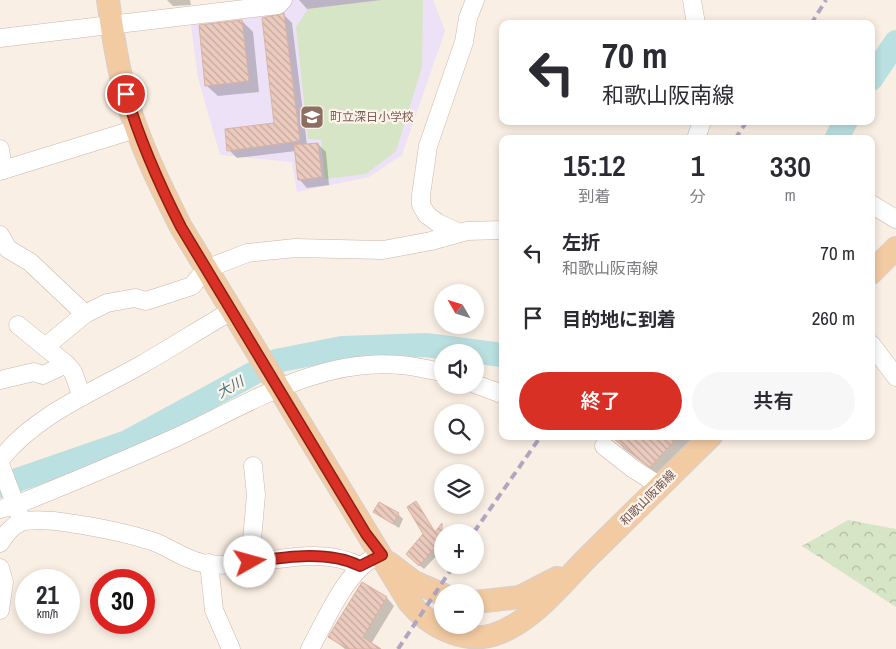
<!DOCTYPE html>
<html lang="ja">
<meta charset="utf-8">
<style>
:root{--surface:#fff;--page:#f7f7f7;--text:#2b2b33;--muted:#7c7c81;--accent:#d93025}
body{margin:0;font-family:"Archivo Narrow","Noto Sans JP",sans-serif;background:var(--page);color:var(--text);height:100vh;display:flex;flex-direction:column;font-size:19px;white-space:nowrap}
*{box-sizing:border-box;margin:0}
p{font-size:16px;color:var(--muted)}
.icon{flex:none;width:28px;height:28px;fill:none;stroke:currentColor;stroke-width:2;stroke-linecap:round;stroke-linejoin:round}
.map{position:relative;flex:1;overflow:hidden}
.side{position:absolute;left:499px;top:135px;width:376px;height:305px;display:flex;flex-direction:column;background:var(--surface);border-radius:10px;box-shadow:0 2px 8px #0003}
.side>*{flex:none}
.guide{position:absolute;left:499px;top:20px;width:376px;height:105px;border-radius:10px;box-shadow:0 2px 8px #0003;background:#fff;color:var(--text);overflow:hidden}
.needle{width:32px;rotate:309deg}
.fabs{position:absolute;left:434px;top:284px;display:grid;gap:10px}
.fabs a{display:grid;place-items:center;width:50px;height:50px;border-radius:50%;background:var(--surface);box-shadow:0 2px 8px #0003;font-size:25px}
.speed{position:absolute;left:15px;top:569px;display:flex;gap:10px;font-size:25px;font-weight:700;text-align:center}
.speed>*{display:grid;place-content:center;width:65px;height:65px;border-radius:50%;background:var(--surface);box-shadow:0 2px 8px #0003;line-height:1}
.speed small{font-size:12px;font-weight:400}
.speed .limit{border:8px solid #d22;background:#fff;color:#111}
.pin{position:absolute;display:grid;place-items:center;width:42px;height:42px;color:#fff;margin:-21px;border:2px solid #fff;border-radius:50%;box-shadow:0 1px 5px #0007}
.me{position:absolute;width:55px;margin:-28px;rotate:83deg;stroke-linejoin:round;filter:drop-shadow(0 0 4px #0008)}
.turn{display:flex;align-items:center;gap:18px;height:105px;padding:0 20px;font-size:22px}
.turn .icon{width:65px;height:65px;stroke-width:2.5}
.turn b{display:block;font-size:35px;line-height:42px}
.eta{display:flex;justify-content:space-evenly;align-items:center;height:85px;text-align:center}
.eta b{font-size:30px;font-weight:600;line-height:35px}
.button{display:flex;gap:10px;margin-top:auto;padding:10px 20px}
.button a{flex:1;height:58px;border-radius:30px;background:var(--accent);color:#fff;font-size:20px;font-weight:600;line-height:58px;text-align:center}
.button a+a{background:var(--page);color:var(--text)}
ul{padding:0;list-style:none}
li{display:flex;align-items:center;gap:15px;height:65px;padding:0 20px}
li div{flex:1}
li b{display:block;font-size:19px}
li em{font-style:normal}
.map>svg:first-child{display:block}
.education{fill:#ece1f6}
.green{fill:#d6e5c5}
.forest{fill:url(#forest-crowns)}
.shadow{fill:#0003}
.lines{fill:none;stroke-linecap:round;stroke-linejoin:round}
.river{stroke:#bbe0e1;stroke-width:24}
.building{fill:url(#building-back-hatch);stroke:#ddb1a1}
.minor-casing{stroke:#c9b6ac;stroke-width:19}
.major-casing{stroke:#d7cfcd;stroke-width:24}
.minor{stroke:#fff;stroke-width:18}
.major{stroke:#f2cba3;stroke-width:22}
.rail{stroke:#b1a5c2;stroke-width:4;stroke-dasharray:8 5;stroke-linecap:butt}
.route-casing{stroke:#8d1f18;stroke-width:12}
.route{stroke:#d93025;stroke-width:9}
.labels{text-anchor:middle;stroke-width:4.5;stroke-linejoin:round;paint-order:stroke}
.education-label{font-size:12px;fill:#785e54;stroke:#fdf3ea;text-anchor:start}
.street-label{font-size:12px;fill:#6f554d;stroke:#fdf3ea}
.water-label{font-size:14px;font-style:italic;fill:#46777a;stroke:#fdf3ea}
</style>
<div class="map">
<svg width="896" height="649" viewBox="0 0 896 649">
<defs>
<pattern id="forest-crowns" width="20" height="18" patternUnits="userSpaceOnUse" patternTransform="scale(1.25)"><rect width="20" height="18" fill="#d6e5c5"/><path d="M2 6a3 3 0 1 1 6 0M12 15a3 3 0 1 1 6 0" fill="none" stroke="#b2bca2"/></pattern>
<pattern id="building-back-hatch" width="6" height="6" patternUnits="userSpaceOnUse" patternTransform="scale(1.25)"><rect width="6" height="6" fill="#eccbbf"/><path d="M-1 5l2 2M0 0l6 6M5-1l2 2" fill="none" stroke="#c3a89d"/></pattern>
</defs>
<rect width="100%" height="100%" fill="#faefe4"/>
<!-- education -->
<path class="education" d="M290,0h143l12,31 -43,124 -33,22 -72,15 -5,-30 -72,-7 -22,-77 -8,-59z"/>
<!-- green -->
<path class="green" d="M380,0h43l-1,67 -26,84 -30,23 -41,5 -4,-39 -13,-1 -12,-112 12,-18z"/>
<!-- forest -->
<path class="forest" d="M848,520l48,9v78l-94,-61z"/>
<!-- shadow -->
<g class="shadow">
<path d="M167,0h23l1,5 -18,1z"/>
<path d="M299,0h82l-74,9z"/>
<path d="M284,15l8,8 15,122 11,-1 8,8 3,33 -22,3 -8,-9 -3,-28 -59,7 -8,-8 47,-26z"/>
<path d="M242,21l11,11 6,60 -41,4 -11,-10z"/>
<path d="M613,436h86l-39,40 -36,-27z"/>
<path d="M416,503l20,30 4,-5 5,4h-3v18l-18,19 -12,-10 13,-25z"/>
<path d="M374,512l24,2 5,5 -4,9z"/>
<path d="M362,583l25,15 7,8 -23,38 8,5h-34l-15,-12z"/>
</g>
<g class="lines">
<!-- river -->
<g class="river">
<path d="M871,79l25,-37"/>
<path d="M836,139l10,-18"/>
<path d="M0,486l127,-44 149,-81 66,-13 84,-3 76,10"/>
</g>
</g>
<!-- building -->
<g class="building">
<path d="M284,13l16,128 -73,10 -2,-22 49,-6 -12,-105z"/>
<path d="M242,20l7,61 -44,5 -6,-61z"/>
<path d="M318,143l4,34 -24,3 -4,-35z"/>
<path d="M610,436h69l-29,31z"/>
<path d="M416,501l19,31 7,-9v16l-23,27 -13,-12 17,-20 -16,-27z"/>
<path d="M379,502l20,11 -6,11 -20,-12z"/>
<path d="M362,582l25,15 -24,40 18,12h-33l-20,-12z"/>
</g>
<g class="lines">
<!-- minor casing -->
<g class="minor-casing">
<g id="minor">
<path d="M692,0l4,24"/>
<path d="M0,38l278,-33 5,-5"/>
<path d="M696,139l6,-18"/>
<path d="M0,149l3,21"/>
<path d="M0,171l136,-42"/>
<path d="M871,204l25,15"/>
<path d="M459,233l-21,-10 -11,-8 -6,-10v-10l7,-49 36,-104 4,-24 7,-18"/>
<path d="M0,235l8,14 22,13 55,52"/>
<path d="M18,325l48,39 7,8 9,25"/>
<path d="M871,344l25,33"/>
<path d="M45,347l40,-33 22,-11 28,-5 11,3 46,-15 14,-17 41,-16 48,-5 88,2 48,-9 36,-10 35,-1"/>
<path d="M0,380l34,-8 9,3 23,-11"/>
<path d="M475,384l27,10"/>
<path d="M604,446l28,22 28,18"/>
<path d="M0,460c35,-45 93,-68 141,-95 31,-18 61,-37 92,-55"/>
<path d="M0,464l19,50"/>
<path d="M0,509l16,-4c54,-22 108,-44 161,-68 71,-33 143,-80 224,-72 14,1 28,5 41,7"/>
<path d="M0,543c5,-8 12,-18 22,-21 22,-8 111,12 135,21 14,6 30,17 45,20 52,9 108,-22 158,3"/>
<path d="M250,562l6,-67 -3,-29"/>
<path d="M209,563l5,47 17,39"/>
<path d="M0,568l4,14 -4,28"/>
<path d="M310,649c14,-26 35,-74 60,-89"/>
</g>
</g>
<!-- major casing -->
<g class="major-casing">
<g id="major">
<path d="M108,0c6,44 13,89 29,130 12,34 28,65 44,97l228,375c19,23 53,42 84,33 39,-12 68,-51 96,-79 41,-40 81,-80 122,-120"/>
<path d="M871,273l25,-25"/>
<path d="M389,563l25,19 28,12"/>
<path d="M475,602l45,-5 37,-19"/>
</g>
</g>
<!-- minor -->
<use href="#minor" class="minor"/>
<!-- major -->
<use href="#major" class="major"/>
<!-- rail -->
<g class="rail">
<path d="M811,24l15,-24"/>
<path d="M735,139l12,-18"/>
<path d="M474,532l67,-96"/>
<path d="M398,649l56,-84"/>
</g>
</g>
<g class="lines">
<!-- route casing -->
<g class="route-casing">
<path id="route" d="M126,94c14,47 33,90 55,133l185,307 16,21 -22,11c-32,-16 -75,-9 -110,-4"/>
</g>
<!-- route -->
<use href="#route" class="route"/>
</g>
<!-- icons -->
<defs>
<g id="school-square" transform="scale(1.25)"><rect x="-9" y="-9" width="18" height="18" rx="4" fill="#8d6e63" stroke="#fdf3ea"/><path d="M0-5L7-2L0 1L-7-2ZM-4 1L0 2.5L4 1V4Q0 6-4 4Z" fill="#fff"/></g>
</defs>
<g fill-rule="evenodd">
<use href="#school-square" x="312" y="117"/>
</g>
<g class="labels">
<!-- education labels -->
<g class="education-label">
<text x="330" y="121">町立深日小学校</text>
</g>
<!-- street labels -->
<g class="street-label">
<text transform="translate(648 498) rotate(-45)" y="4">和歌山阪南線</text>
</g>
<!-- water labels -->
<g class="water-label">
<text transform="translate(230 387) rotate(-29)" y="5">大川</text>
</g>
</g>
</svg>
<div class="fabs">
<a><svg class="needle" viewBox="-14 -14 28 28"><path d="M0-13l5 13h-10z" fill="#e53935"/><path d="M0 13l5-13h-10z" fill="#7c7c81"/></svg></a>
<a><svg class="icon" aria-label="sound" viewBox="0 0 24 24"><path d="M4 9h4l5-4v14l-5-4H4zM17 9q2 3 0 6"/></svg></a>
<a><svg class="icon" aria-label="search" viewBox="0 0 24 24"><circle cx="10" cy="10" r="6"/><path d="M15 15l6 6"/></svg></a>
<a><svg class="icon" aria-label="layers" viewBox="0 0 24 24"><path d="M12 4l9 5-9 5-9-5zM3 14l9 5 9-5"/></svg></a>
<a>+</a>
<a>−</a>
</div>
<div class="speed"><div>21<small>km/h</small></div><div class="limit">30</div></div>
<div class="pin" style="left:126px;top:94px;background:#d93025"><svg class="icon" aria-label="arrive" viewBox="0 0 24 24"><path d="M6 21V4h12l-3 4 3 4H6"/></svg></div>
<svg class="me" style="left:250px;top:562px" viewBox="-20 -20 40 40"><circle r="19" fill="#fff"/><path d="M0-13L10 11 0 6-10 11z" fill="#d93025"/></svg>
<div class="guide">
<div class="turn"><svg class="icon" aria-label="left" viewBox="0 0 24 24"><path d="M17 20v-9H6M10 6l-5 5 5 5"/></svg><div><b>70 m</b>和歌山阪南線</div></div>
</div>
<section class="side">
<div class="eta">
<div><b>15:12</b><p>到着</p></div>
<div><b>1</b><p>分</p></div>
<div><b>330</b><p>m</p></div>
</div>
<ul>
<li><svg class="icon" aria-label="left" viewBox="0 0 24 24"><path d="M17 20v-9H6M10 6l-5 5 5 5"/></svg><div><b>左折</b><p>和歌山阪南線</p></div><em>70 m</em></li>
<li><svg class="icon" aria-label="arrive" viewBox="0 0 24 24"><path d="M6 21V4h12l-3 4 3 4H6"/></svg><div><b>目的地に到着</b></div><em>260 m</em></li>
</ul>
<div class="button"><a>終了</a><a>共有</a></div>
</section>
</div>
